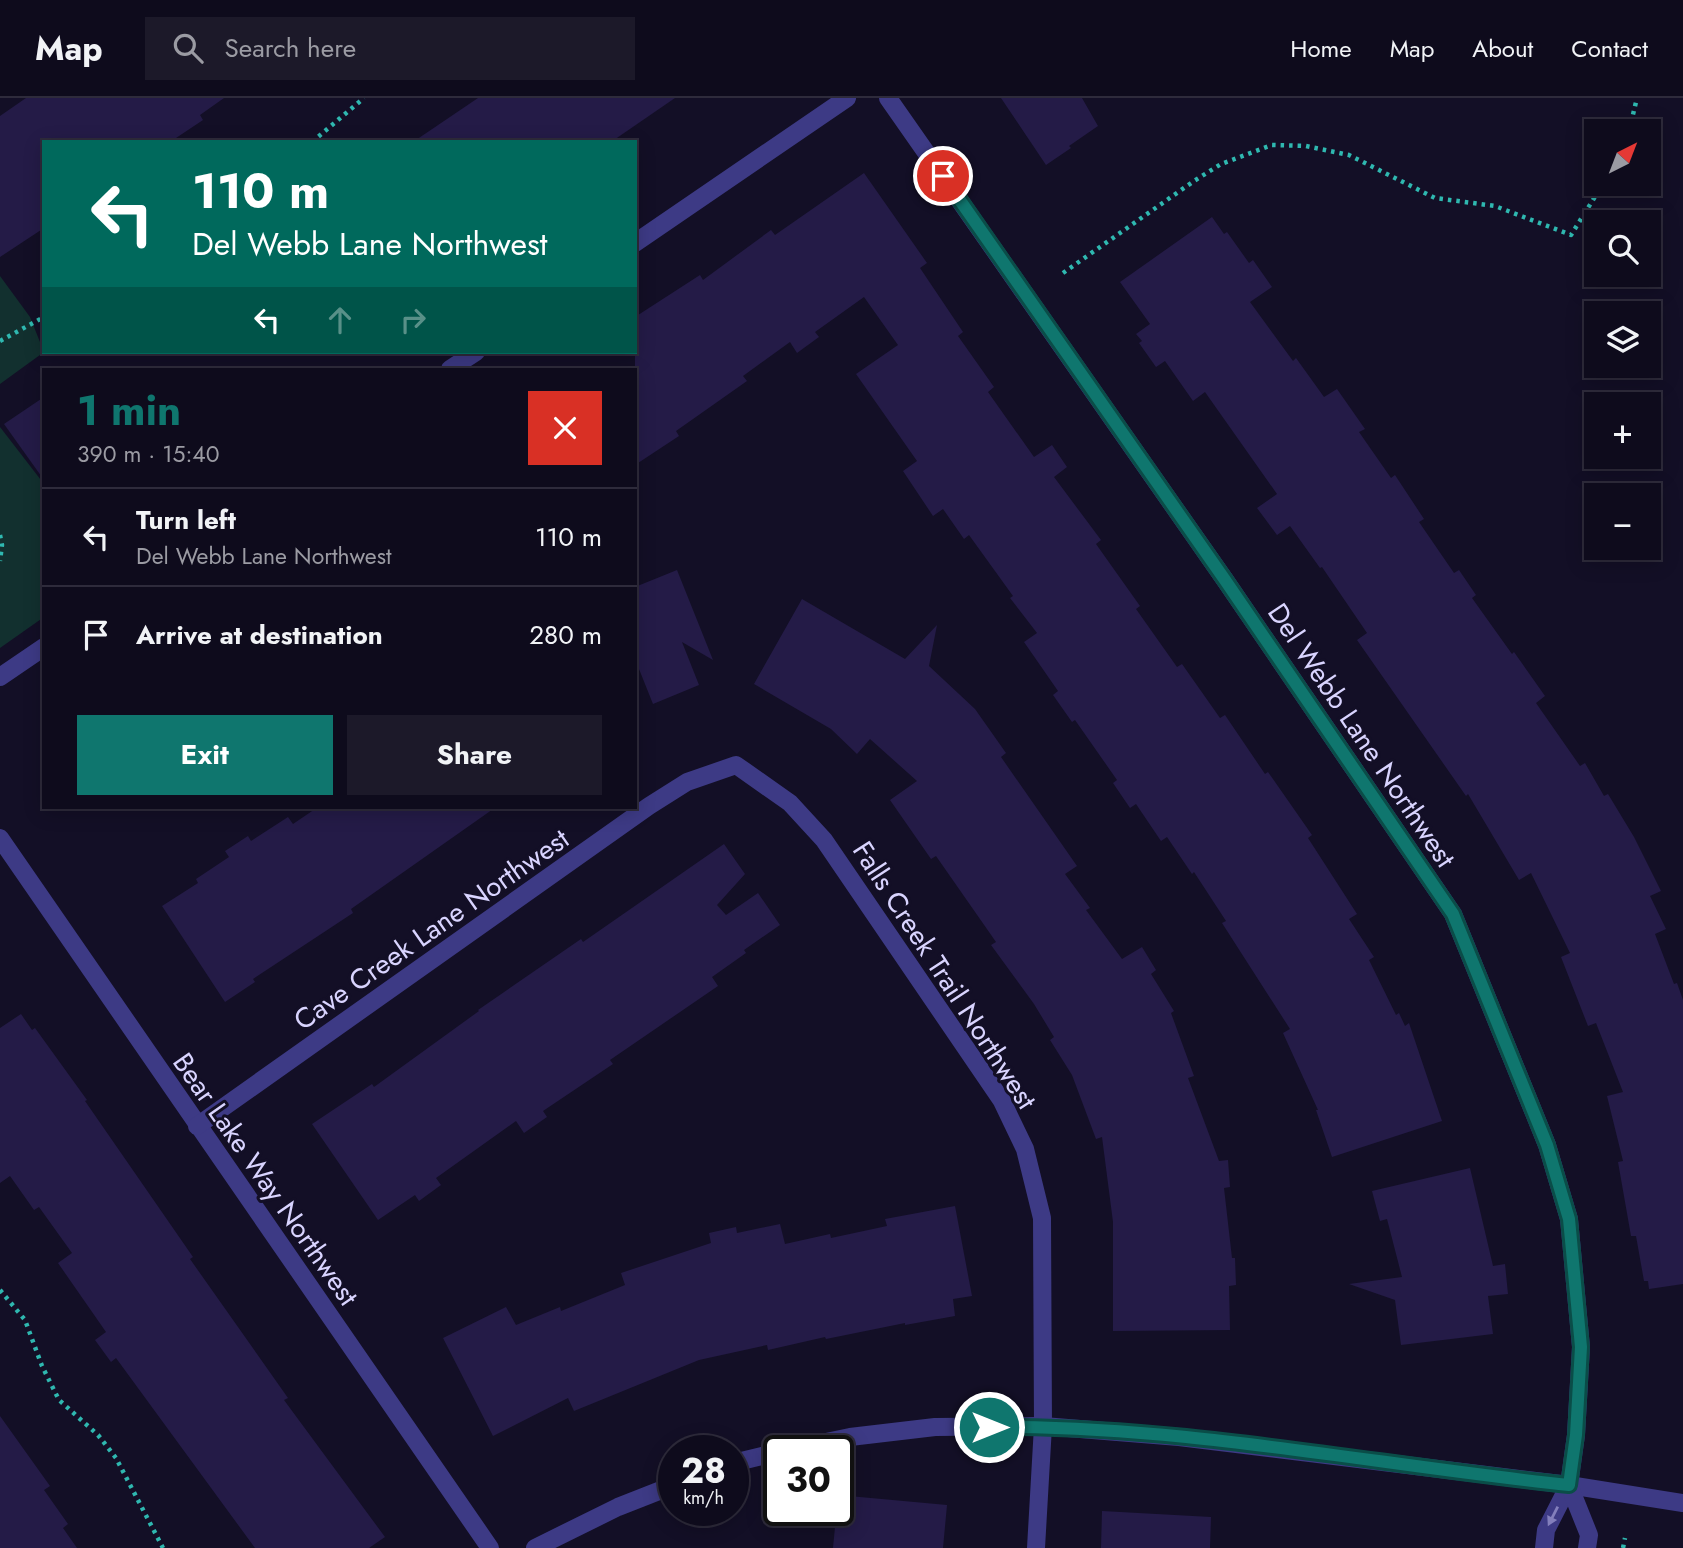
<!DOCTYPE html>
<meta charset="utf-8">
<style>
:root{--surface:#0e0b1c;--page:#1c1929;--text:#f1f3f6;--muted:#9b9ba3;--line:#2e2b3b;--accent:#0f766e}
body{margin:0;font-family:Jost,sans-serif;background:var(--page);color:var(--text);height:100vh;display:flex;flex-direction:column;font-size:26px;white-space:nowrap}
*{box-sizing:border-box;margin:0}
p{font-size:23px;color:var(--muted)}
.icon{flex:none;width:38px;height:38px;fill:none;stroke:currentColor;stroke-width:2;stroke-linecap:round;stroke-linejoin:round}
.map{position:relative;flex:1;overflow:hidden}
.details{position:absolute;left:42px;top:270px;width:595px;height:441px;display:flex;flex-direction:column;background:var(--surface);border-radius:0px;box-shadow:0 4px 18px #0003,0 0 0 2px var(--line)}
.details>*{flex:none}
.hud{position:absolute;left:42px;top:42px;width:595px;height:214px;border-radius:0px;box-shadow:0 4px 18px #0003,0 0 0 2px var(--line);background:#00695c;color:#fff;overflow:hidden}
.needle{width:46px;rotate:42deg}
.fabs{position:absolute;left:1584px;top:21px;display:grid;gap:14px}
.fabs a{display:grid;place-items:center;width:77px;height:77px;border-radius:0px;background:var(--surface);box-shadow:0 4px 18px #0003,0 0 0 2px var(--line);font-size:35px}
.speed{position:absolute;left:658px;top:1337px;display:flex;gap:14px;font-size:35px;font-weight:700;text-align:center}
.speed>*{display:grid;place-content:center;width:91px;height:91px;border-radius:50%;background:var(--surface);box-shadow:0 4px 18px #0003,0 0 0 2px var(--line);line-height:1}
.speed small{font-size:18px;font-weight:400}
.speed .limit{border:4px solid #111;border-radius:10px;background:#fff;color:#111}
.pin{position:absolute;display:grid;place-items:center;width:60px;height:60px;color:#fff;margin:-30px;border:4px solid #fff;border-radius:50%;box-shadow:0 2px 7px #0007}
.me{position:absolute;width:77px;margin:-38px;rotate:90deg;stroke-linejoin:round;filter:drop-shadow(0 0 5px #0008)}
.turn{display:flex;align-items:center;gap:24px;height:147px;padding:0 35px;font-size:32px}
.turn .icon{width:91px;height:91px;stroke-width:2.5}
.turn b{display:block;font-size:49px;line-height:60px}
.lanes{display:flex;align-items:center;height:66px;padding:0 35px;background:#0003;justify-content:center;gap:35px;direction:ltr}
.lanes .off{opacity:.35}
.round{display:grid;place-items:center;flex:none;width:74px;height:74px;border-radius:0px;background:var(--page)}
.head{display:flex;align-items:center;justify-content:space-between;height:119px;padding:0 35px}
h1{font-size:42px;font-weight:700;line-height:52px;color:var(--accent)}
.primary-button{display:flex;gap:14px;margin-top:auto;padding:14px 35px}
.primary-button a{flex:1;height:80px;border-radius:0px;background:var(--accent);color:#fff;font-size:28px;font-weight:700;line-height:80px;text-align:center}
.primary-button a+a{background:var(--page);color:var(--text)}
ul{padding:0;list-style:none}
li{display:flex;align-items:center;gap:21px;height:98px;padding:0 35px;border-top:2px solid var(--line)}
li div{flex:1}
li b{display:block;font-size:26px}
li em{font-style:normal}
header{display:flex;align-items:center;gap:42px;box-sizing:border-box;height:98px;padding:0 35px;background:var(--surface);border-bottom:2px solid var(--line)}
header strong{font-size:33px}
nav{display:flex;gap:38px;margin-inline-start:auto;font-size:24px}
.search{width:490px;height:63px;background:var(--page);display:flex;align-items:center;gap:18px;box-sizing:border-box;padding:0 24px;border-radius:0px;color:var(--muted);font-size:26px}
.map>svg:first-child{display:block}
.green{fill:#12302f}
.building{fill:#241b47}
.lines{fill:none;stroke-linecap:round;stroke-linejoin:round}
.path{stroke:#2fb8b0;stroke-width:4.5;stroke-dasharray:3.5 5;stroke-linecap:butt}
.street{stroke:#3d3a85;stroke-width:18}
.oneway{fill:#837fbc}
.route-casing{stroke:#0a4d48;stroke-width:18}
.route{stroke:#0f766e;stroke-width:12}
.labels{text-anchor:middle;stroke-width:6;stroke-linejoin:round;paint-order:stroke}
.street-label{font-size:28px;fill:#d9d4ff;stroke:#130f26}
</style>
<header>
<strong>Map</strong>
<div class="search"><svg class="icon" aria-label="search" viewBox="0 0 24 24"><circle cx="10" cy="10" r="6"/><path d="M15 15l6 6"/></svg>Search here</div>
<nav><a>Home</a><a>Map</a><a>About</a><a>Contact</a></nav>
</header>
<div class="map">
<svg width="1683" height="1450" viewBox="0 0 1683 1450">
<rect width="100%" height="100%" fill="#130f26"/>
<!-- green -->
<g class="green">
<path d="M0,178l30,41 14,35 -44,32z"/>
<path d="M0,329l44,57v133l-44,31z"/>
</g>
<!-- building -->
<g class="building">
<path d="M26,0h198l-24,17 3,5 -33,22h-126v86l-44,29v-141z"/>
<path d="M478,0h197l-64,44h-198z"/>
<path d="M1001,0h81l16,28 -29,20 2,2 -25,17z"/>
<path d="M864,75l63,90 -7,5 43,64 -5,4 36,51 -6,5 46,65 18,-12 15,22 -13,10 47,63 -5,4 44,62 -4,3 41,58 5,-3 38,54 5,-3 40,59 3,-2 44,63 -4,3 49,76 -8,5 25,38 -5,3 27,55 3,-2 6,13 4,-3 33,98 -110,36 -16,-47h2l-35,-77 7,-4 -68,-106 4,-2 -32,-49 -2,2 -25,-37 -6,4 -25,-37 -6,4 -17,-25 4,-3 -42,-60 -3,2 -19,-27 5,-4 -34,-49 13,-9 -27,-35 3,-2 -44,-61 -5,4 -21,-30 -10,7 -30,-45 14,-10 -61,-87 42,-29 -34,-48 -49,35 4,5 -22,16 -7,-11 -47,34 4,5 -71,50 3,5 -44,29v-148l65,-42 3,5 68,-50 4,5z"/>
<path d="M1212,119l12,17 3,-2 22,31 4,-3 19,27 -22,15 43,59 3,-3 28,39 13,-8 28,40 -6,3 32,46 4,-3 29,44 -5,3 35,51 5,-3 17,25 -4,3 40,56 2,-2 31,44 -9,7 44,63 5,-3 19,33 4,-2 26,43 27,54 -11,5 16,33 -11,5 19,50 3,-1 6,17v284l-34,5 -1,-8h-4l-8,-45h-5l-13,-74 5,-1 -16,-65 16,-4 -27,-69 -8,3 -27,-69 9,-4 -39,-80 -12,7 -51,-86 -2,2 -109,-156 10,-7 -45,-66 -2,1 -30,-42 -13,9 -20,-27 20,-14 -72,-102 -12,9 -28,-40 -9,6 -17,-24 3,-2 -6,-7 14,-10 -30,-42z"/>
<path d="M44,299v83l-40,-56z"/>
<path d="M677,472l36,90 -31,-18 17,43 -46,19 -18,-45v-72z"/>
<path d="M802,501l103,60 32,-34 -8,41 46,43 31,44 -5,4 76,109 -12,8 25,34 -4,2 36,49 20,-12 14,23 -5,4 23,37 -3,2 23,63 -6,2 31,83 9,-1 2,27 -6,1 8,70h3l1,27 -7,1 1,44 -117,1v-109l-11,-85 -6,2 -24,-64 -22,-35 4,-3 -20,-33 -43,-59 5,-3 -60,-86 -5,3 -41,-59 27,-19 -47,-42 -13,15 -26,-25 -77,-45z"/>
<path d="M318,709h178l-145,102 2,4 -100,66 2,3 -30,20 -63,-96 36,-23 -2,-4 33,-22 -4,-6 23,-15 3,5 37,-24 5,7z"/>
<path d="M724,746l21,30 -28,31 9,10 32,-22 22,32 -36,25 2,3 -34,24 6,9 -108,74 3,4 -70,47 4,6 -23,16 -8,-12 -80,57 5,7 -22,16 -4,-6 -37,25 -66,-96 60,-40 2,3 105,-76 -1,-1 103,-71 2,3z"/>
<path d="M21,916l11,16 3,-2 52,72 -2,1 108,156 -3,2 98,139 -4,2 101,137 -16,11h-114l-139,-190 -5,4 -16,-22 11,-8 -48,-69 14,-10 -33,-46 -5,3 -24,-34 -10,7v-155z"/>
<path d="M1470,1070l23,98 12,-2 3,30 -20,2 5,38 -92,11 -6,-45 -46,-16 53,-7 -15,-58 -7,2 -8,-30z"/>
<path d="M955,1108l17,90 -19,3 2,17 -50,9v-2l-79,16 -1,-2 -57,13 -1,-5 -68,15 -125,51 -6,-13 -75,38 -50,-98 63,-31 10,18 44,-18 1,4 64,-26 -4,-12 90,-30 -2,-10 27,-6 1,6 43,-9 5,20 45,-10 1,4 56,-12 -2,-7z"/>
<path d="M0,1318l50,70 -6,4 24,34 -5,4 14,20h-77z"/>
<path d="M838,1397l109,10 -4,43h-110z"/>
<path d="M1102,1413l109,6 -1,31h-109z"/>
</g>
<g class="lines">
<!-- path -->
<g class="path">
<path d="M1629,33l8,-33"/>
<path d="M312,44l52,-44"/>
<path d="M1063,175l131,-92 27,-17 51,-19 34,1 43,9 86,43 60,8 76,29 32,-51"/>
<path d="M0,243l44,-24"/>
<path d="M0,437l2,10 -2,16"/>
<path d="M0,1192l25,30 17,46 17,34 39,35 18,23 47,90"/>
<path d="M1623,1450l2,-10"/>
</g>
<!-- street -->
<g class="street">
<path d="M888,0l337,482 228,334 94,231 22,74 12,128 -5,88 -7,50 -23,45 -2,18"/>
<path d="M635,145l212,-145"/>
<path d="M450,271l26,-17"/>
<path d="M0,579l44,-30"/>
<path d="M0,740l490,710"/>
<path d="M197,1028l452,-320 38,-24 49,-17 54,38 34,37 178,261 23,48 17,69 1,208 -7,122"/>
<path d="M783,1353l67,-14 85,-10 108,-1 136,11 390,48 114,18"/>
<path d="M733,1365l46,-11"/>
<path d="M1569,1387l20,50 -2,13"/>
<path d="M535,1450l83,-41 56,-22"/>
</g>
</g>
<!-- one-way arrows -->
<defs><path id="oneway-solid" d="M-6-.8H1V-3.2L6.5 0L1 3.2V.8H-6Z" transform="scale(1.75)"/></defs>
<use class="oneway" href="#oneway-solid" transform="translate(1553 1418) rotate(117)"/>
<g class="lines">
<!-- route casing -->
<g class="route-casing">
<path id="route" d="M943,78l282,404 228,334 94,231 22,74 12,128 -5,88 -7,50c-193,-20 -386,-60 -580,-58"/>
</g>
<!-- route -->
<use href="#route" class="route"/>
</g>
<g class="labels">
<!-- street labels -->
<g class="street-label">
<text transform="translate(1362 637) rotate(56)" y="10">Del Webb Lane Northwest</text>
<text transform="translate(431 831) rotate(-35)" y="10">Cave Creek Lane Northwest</text>
<text transform="translate(945 877) rotate(57)" y="10">Falls Creek Trail Northwest</text>
<text transform="translate(266 1081) rotate(55)" y="10">Bear Lake Way Northwest</text>
</g>
</g>
</svg>
<div class="fabs">
<a><svg class="needle" viewBox="-14 -14 28 28"><path d="M0-13l5 13h-10z" fill="#e53935"/><path d="M0 13l5-13h-10z" fill="#9b9ba3"/></svg></a>
<a><svg class="icon" aria-label="search" viewBox="0 0 24 24"><circle cx="10" cy="10" r="6"/><path d="M15 15l6 6"/></svg></a>
<a><svg class="icon" aria-label="layers" viewBox="0 0 24 24"><path d="M12 4l9 5-9 5-9-5zM3 14l9 5 9-5"/></svg></a>
<a>+</a>
<a>−</a>
</div>
<div class="speed"><div>28<small>km/h</small></div><div class="limit">30</div></div>
<div class="pin" style="left:943px;top:78px;background:#d93025"><svg class="icon" aria-label="arrive" viewBox="0 0 24 24"><path d="M6 21V4h12l-3 4 3 4H6"/></svg></div>
<svg class="me" style="left:989px;top:1329px" viewBox="-20 -20 40 40"><circle r="17" fill="#0f766e" stroke="#fff" stroke-width="3"/><path d="M0-11L8 9 0 5-8 9z" fill="#fff"/></svg>
<div class="hud">
<div class="turn"><svg class="icon" aria-label="left" viewBox="0 0 24 24"><path d="M17 20v-9H6M10 6l-5 5 5 5"/></svg><div><b>110 m</b>Del Webb Lane Northwest</div></div>
<div class="lanes"><svg class="icon" aria-label="left" viewBox="0 0 24 24"><path d="M17 20v-9H6M10 6l-5 5 5 5"/></svg><svg class="icon off" aria-label="ahead" viewBox="0 0 24 24"><path d="M12 20V5M6 11l6-6 6 6"/></svg><svg class="icon off" aria-label="right" viewBox="0 0 24 24"><path d="M7 20v-9h11M14 6l5 5-5 5"/></svg></div>
</div>
<section class="details">
<div class="head"><div><h1>1 min</h1><p>390 m · 15:40</p></div><a class="round" style="background:#d93025;color:#fff"><svg class="icon" aria-label="close" viewBox="0 0 24 24"><path d="M6 6l12 12M18 6L6 18"/></svg></a></div>
<ul>
<li><svg class="icon" aria-label="left" viewBox="0 0 24 24"><path d="M17 20v-9H6M10 6l-5 5 5 5"/></svg><div><b>Turn left</b><p>Del Webb Lane Northwest</p></div><em>110 m</em></li>
<li><svg class="icon" aria-label="arrive" viewBox="0 0 24 24"><path d="M6 21V4h12l-3 4 3 4H6"/></svg><div><b>Arrive at destination</b></div><em>280 m</em></li>
</ul>
<div class="primary-button"><a>Exit</a><a>Share</a></div>
</section>
</div>
